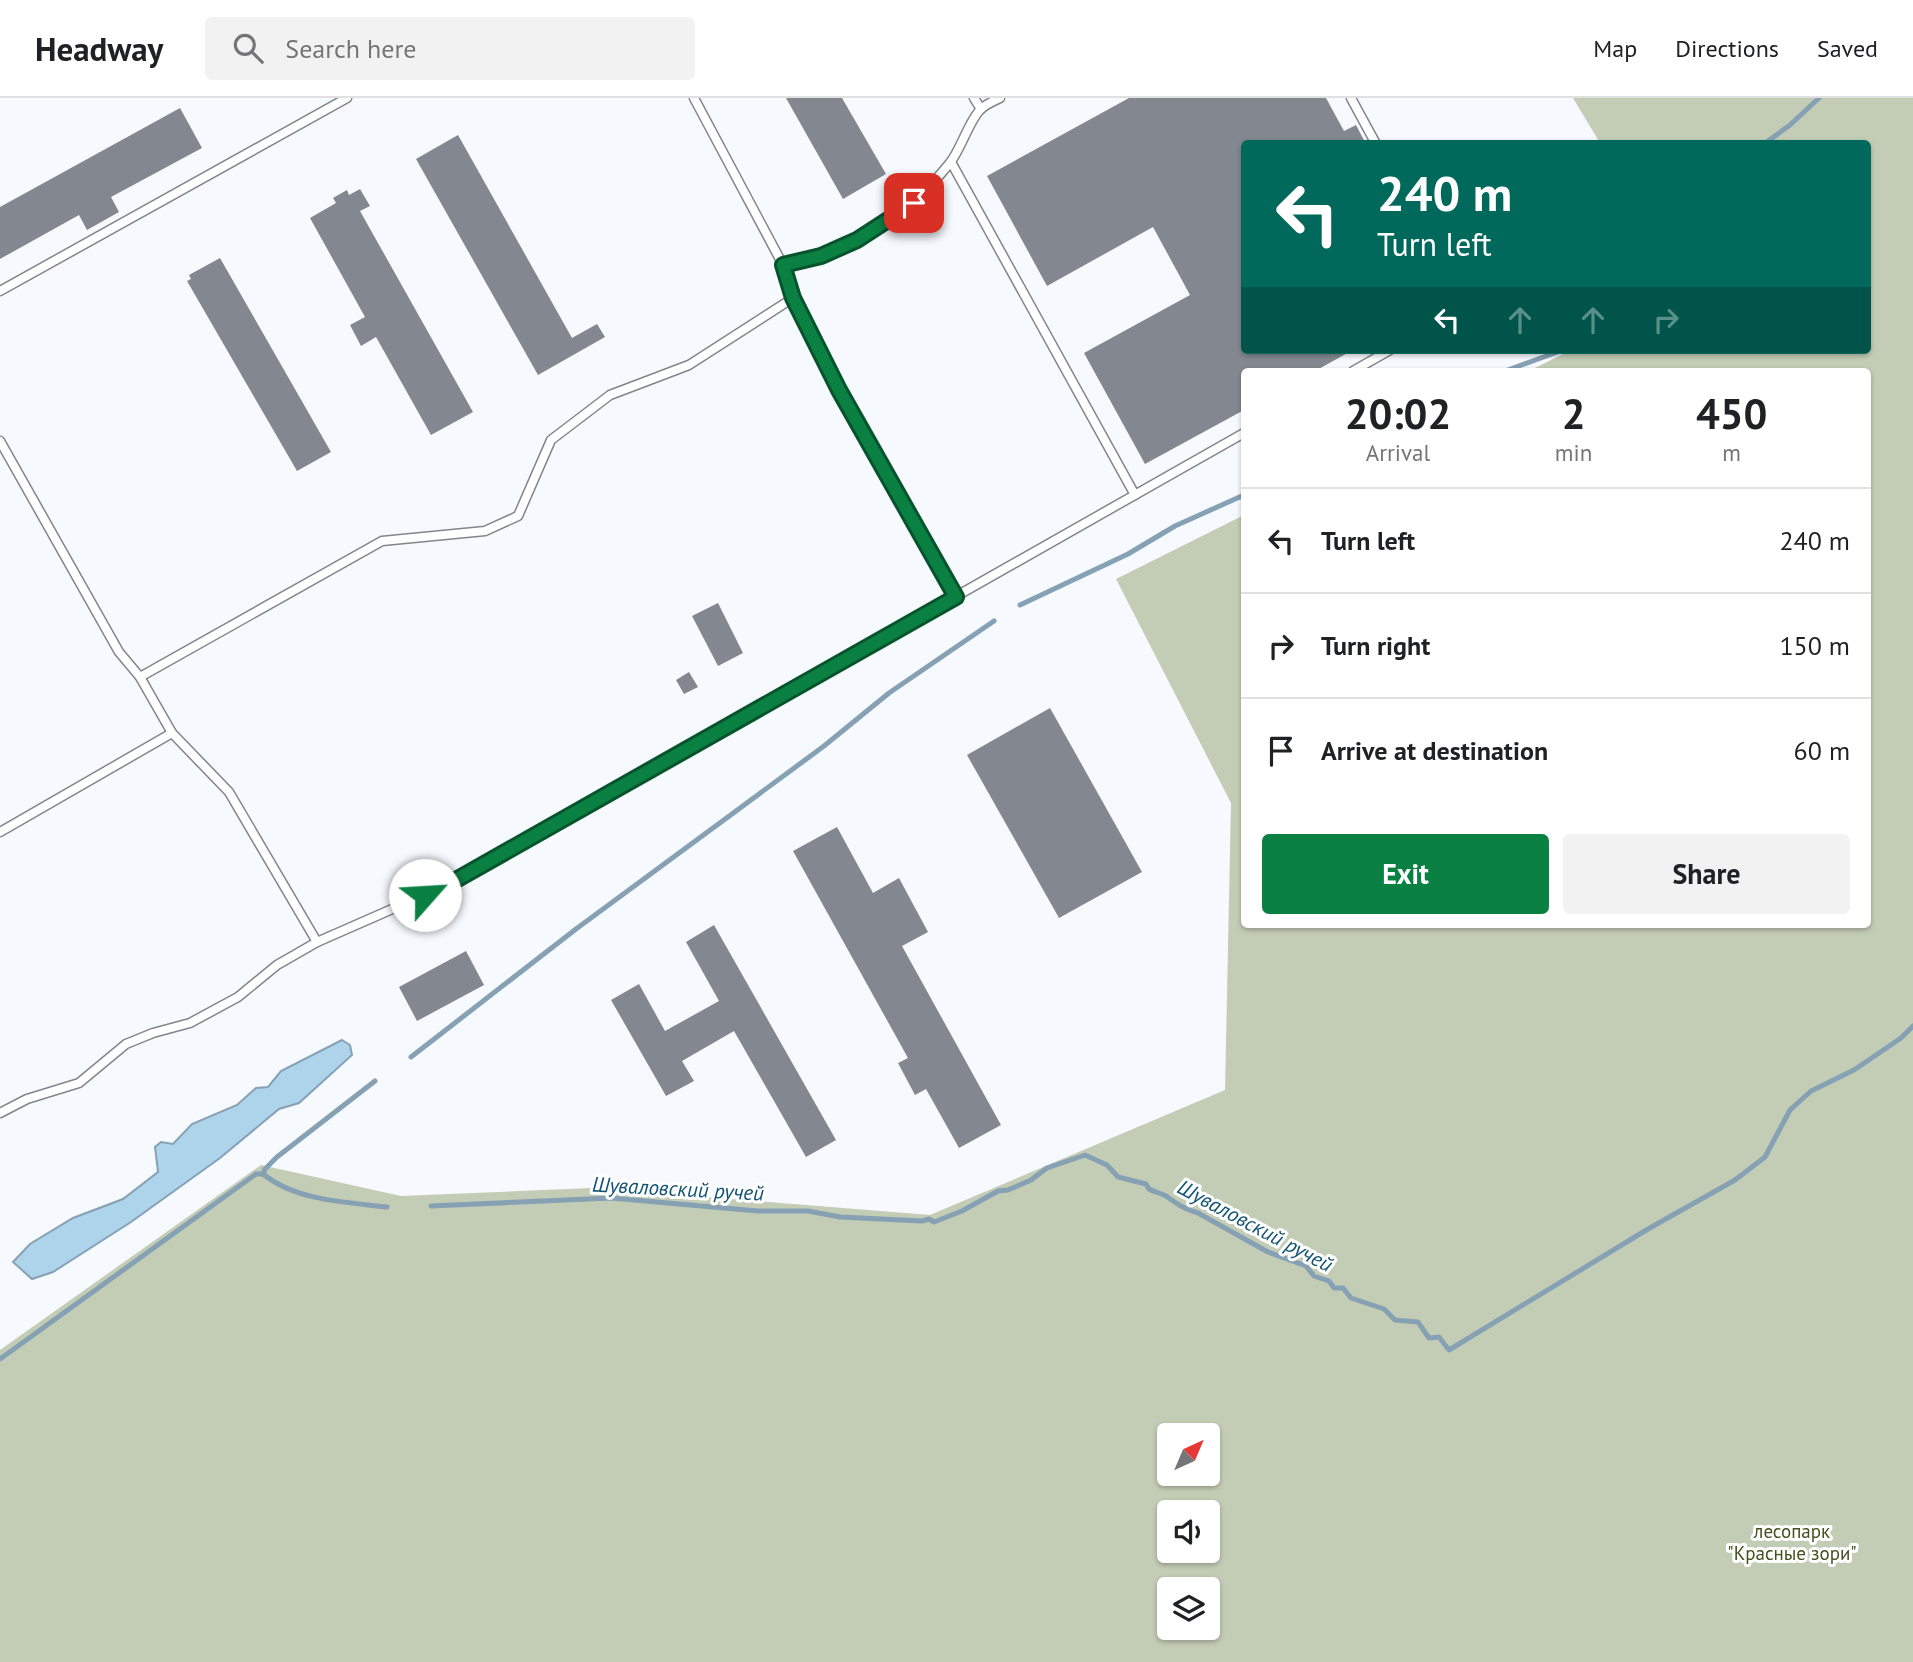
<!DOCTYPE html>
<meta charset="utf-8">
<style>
:root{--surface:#fff;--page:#f2f2f2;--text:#202124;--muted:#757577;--line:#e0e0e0;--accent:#0b8043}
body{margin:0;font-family:"PT Sans",sans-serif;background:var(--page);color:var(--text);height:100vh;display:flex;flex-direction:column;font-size:26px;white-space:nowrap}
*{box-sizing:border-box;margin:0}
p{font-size:23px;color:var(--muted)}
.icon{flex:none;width:38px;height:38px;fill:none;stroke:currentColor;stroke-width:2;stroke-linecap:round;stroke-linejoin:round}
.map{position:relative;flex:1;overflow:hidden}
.sheet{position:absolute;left:1241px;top:270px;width:630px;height:560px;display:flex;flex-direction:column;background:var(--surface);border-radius:7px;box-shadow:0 2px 5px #0004}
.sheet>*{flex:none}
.top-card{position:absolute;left:1241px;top:42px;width:630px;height:214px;border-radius:7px;box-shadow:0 2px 5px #0004;background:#00695c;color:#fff;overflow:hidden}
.needle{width:46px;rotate:44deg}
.controls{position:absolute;left:1157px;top:1325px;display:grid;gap:14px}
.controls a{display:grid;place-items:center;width:63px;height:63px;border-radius:7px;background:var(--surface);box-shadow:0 2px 5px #0004;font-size:35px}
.pin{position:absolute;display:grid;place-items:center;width:60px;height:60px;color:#fff;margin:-30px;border-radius:14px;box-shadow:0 4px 10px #0006}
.me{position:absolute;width:77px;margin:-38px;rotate:64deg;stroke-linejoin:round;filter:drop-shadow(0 0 5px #0008)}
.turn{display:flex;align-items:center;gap:24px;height:147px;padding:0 21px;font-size:32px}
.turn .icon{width:91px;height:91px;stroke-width:2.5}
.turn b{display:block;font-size:49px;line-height:60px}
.lanes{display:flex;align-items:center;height:66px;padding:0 21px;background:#0003;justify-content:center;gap:35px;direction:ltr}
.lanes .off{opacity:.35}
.eta{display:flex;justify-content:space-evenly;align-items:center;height:119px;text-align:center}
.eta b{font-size:42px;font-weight:700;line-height:49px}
.button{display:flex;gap:14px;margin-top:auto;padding:14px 21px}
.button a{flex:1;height:80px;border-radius:7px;background:var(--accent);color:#fff;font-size:28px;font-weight:700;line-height:80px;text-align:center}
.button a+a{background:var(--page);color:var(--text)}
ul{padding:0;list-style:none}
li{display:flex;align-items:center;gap:21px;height:105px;padding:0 21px;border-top:2px solid var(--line)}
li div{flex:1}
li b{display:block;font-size:26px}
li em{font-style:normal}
header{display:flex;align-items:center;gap:42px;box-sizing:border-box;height:98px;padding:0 35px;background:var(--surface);border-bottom:2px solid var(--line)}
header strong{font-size:33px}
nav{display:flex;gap:38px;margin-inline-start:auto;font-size:24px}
.search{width:490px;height:63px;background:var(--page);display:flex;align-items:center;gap:18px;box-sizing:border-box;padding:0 24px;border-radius:7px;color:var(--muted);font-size:26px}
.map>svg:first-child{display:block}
.green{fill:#c3ccb5;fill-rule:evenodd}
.water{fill:#aed4ec;stroke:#86a1b3;stroke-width:2}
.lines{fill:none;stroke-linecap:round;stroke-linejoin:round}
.stream{stroke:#86a1b3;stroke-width:5}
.building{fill:#838890}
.lane-casing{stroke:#81868d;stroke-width:11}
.lane{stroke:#fff;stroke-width:8}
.route-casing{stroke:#07532c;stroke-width:18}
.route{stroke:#0b8043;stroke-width:12}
.labels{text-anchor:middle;stroke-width:6;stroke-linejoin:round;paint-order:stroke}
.park-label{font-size:19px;fill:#41521c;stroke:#fff}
.water-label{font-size:21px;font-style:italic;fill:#115373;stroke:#fff}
</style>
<header>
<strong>Headway</strong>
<div class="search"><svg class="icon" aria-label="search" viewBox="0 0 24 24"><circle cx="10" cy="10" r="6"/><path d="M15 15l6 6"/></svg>Search here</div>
<nav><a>Map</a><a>Directions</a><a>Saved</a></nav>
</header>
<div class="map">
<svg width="1913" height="1564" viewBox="0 0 1913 1564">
<rect width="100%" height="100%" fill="#f6f9fe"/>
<!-- green -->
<path class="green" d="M1573,0h340v1564h-1913v-312l261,-185 140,31 190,-8 339,27 295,-125 6,-287 -115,-224 128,-64v409h623v-553h-338l42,-21h296v-206l-267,-1zM1169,1337h39v39h-39zM1169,1414h39v38h-39zM1169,1491h39v39h-39z"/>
<!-- water -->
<path class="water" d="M342,942l8,5 2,10 -53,48 -20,6 -59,49 -89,64 -78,50 -21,7 -19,-17 17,-18 43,-26 50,-19 35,-27 -3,-25 6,-5 12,2 19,-20 45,-19 19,-17 12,-1 13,-16z"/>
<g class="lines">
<!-- stream -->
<g class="stream">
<path d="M1764,46l26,-19 29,-27"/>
<path d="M1505,273l58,-21"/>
<path d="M1020,507l108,-51 47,-28 69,-31"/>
<path d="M411,959l165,-128 248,-183 65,-53 105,-72"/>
<path d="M263,1076c33,27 83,28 124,33"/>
<path d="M431,1108l180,-8 147,13h50l32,6 82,4 7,-2 5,3 28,-11 36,-20 10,-1 23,-10 16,-12 38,-13 22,10 11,12 28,7 3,5c5,3 12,4 17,7 11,8 18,13 32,17l70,39 38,14 8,10 15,5 5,7h9l8,10 33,11 11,11 23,2 11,16 10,-1 10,13 199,-121 87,-49 30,-23 25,-47 21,-19 43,-21 47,-32 12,-12"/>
<path d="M0,1261l256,-185h7l2,-5 12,-12 98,-76"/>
</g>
</g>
<!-- building -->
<g class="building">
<path d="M786,0h56l44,76 -43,25z"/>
<path d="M1129,0h197l18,33 12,-6 10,19h-122v206h109l-38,21h-71v39l-99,54 -61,-111 106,-58 -37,-68 -106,59 -60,-110z"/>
<path d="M180,10l22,40 -91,49 8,15 -32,18 -8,-15 -79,44v-52z"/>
<path d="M458,37l114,203 25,-14 8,13 -67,38 -122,-216z"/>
<path d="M360,91l10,17 -10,5 113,201 -42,23 -55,-98 -15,9 -11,-21 15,-8 -55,-99 26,-15 -3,-5 14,-8 2,5z"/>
<path d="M220,160l111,194 -34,19 -110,-190 4,-2 -2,-4z"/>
<path d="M718,505l25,50 -25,13 -26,-50z"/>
<path d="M689,574l9,15 -14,7 -8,-14z"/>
<path d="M1050,610l92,164 -83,46 -92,-163z"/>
<path d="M837,729l36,66 26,-15 29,54 -26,14 99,179 -42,23 -33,-59 -11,6 -17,-32 10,-5 -115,-207z"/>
<path d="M714,827l122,215 -30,17 -72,-126 -52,30 12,20 -28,15 -55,-96 28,-16 26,47 54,-30 -33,-59z"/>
<path d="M466,853l18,34 -67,36 -18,-34z"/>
</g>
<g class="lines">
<!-- lane casing -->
<g class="lane-casing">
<g id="lane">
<path d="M694,0l89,167 10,33 46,92 117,207"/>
<path d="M974,0l7,11"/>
<path d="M1351,0l25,46"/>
<path d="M951,64l184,333"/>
<path d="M783,167c68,-17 122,-46 166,-101 12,-14 20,-44 32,-55 5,-5 13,-8 19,-11"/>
<path d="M0,193l347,-193"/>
<path d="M1353,273l37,-21"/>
<path d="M0,343l119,211 21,25 32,56 57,59 88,150"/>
<path d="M140,579l242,-136 103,-10 33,-15 33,-76 59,-45 79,-30 104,-67"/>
<path d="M0,734l172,-99"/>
<path d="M0,1015l27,-14 52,-16 47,-39 27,-11 37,-10 48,-26 39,-32 40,-23 130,-57 797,-452"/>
</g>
</g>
<!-- lane -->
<use href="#lane" class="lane"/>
</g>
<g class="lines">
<!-- route casing -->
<g class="route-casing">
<path id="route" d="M425,797l22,-10 509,-288 -117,-207 -46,-92 -10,-33 38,-9 36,-16 57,-37"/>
</g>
<!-- route -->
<use href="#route" class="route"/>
</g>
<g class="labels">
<!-- park labels -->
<g class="park-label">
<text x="1792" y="1440">лесопарк<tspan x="1792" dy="22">"Красные зори"</tspan></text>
</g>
<!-- water labels -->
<g class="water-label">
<text transform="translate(678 1091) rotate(3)" y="7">Шуваловский ручей</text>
<text transform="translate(1255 1128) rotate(28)" y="7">Шуваловский ручей</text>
</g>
</g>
</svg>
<div class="controls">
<a><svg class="needle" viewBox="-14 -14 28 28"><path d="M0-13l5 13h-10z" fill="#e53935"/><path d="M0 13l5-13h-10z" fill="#757577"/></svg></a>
<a><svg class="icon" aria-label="sound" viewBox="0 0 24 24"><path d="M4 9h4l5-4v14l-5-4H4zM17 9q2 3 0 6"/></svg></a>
<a><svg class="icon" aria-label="layers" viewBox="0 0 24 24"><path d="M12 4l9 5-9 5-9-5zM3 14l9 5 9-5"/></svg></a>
</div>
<div class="pin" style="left:914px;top:105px;background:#d93025"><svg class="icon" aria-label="arrive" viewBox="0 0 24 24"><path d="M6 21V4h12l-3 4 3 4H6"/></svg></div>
<svg class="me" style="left:425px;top:797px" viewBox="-20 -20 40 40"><circle r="19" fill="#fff"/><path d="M0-13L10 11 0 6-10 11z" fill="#0b8043"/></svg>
<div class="top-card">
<div class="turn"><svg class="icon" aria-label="left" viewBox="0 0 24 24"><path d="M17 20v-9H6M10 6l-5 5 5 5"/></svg><div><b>240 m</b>Turn left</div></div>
<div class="lanes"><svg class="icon" aria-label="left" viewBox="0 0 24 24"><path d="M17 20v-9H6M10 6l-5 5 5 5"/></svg><svg class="icon off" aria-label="ahead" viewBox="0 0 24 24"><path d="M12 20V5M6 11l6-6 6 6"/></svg><svg class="icon off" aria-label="ahead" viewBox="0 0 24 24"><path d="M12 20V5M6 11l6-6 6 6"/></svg><svg class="icon off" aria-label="right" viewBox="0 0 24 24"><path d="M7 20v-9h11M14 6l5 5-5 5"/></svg></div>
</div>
<section class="sheet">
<div class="eta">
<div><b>20:02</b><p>Arrival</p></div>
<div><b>2</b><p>min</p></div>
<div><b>450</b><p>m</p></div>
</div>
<ul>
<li><svg class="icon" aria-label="left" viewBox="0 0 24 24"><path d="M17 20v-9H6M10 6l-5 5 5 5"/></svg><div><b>Turn left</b></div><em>240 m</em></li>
<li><svg class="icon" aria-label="right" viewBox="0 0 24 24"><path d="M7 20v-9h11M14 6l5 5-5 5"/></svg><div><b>Turn right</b></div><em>150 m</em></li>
<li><svg class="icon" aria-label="arrive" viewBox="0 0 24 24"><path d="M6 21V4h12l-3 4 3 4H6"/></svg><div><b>Arrive at destination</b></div><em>60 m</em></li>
</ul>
<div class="button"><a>Exit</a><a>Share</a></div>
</section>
</div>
